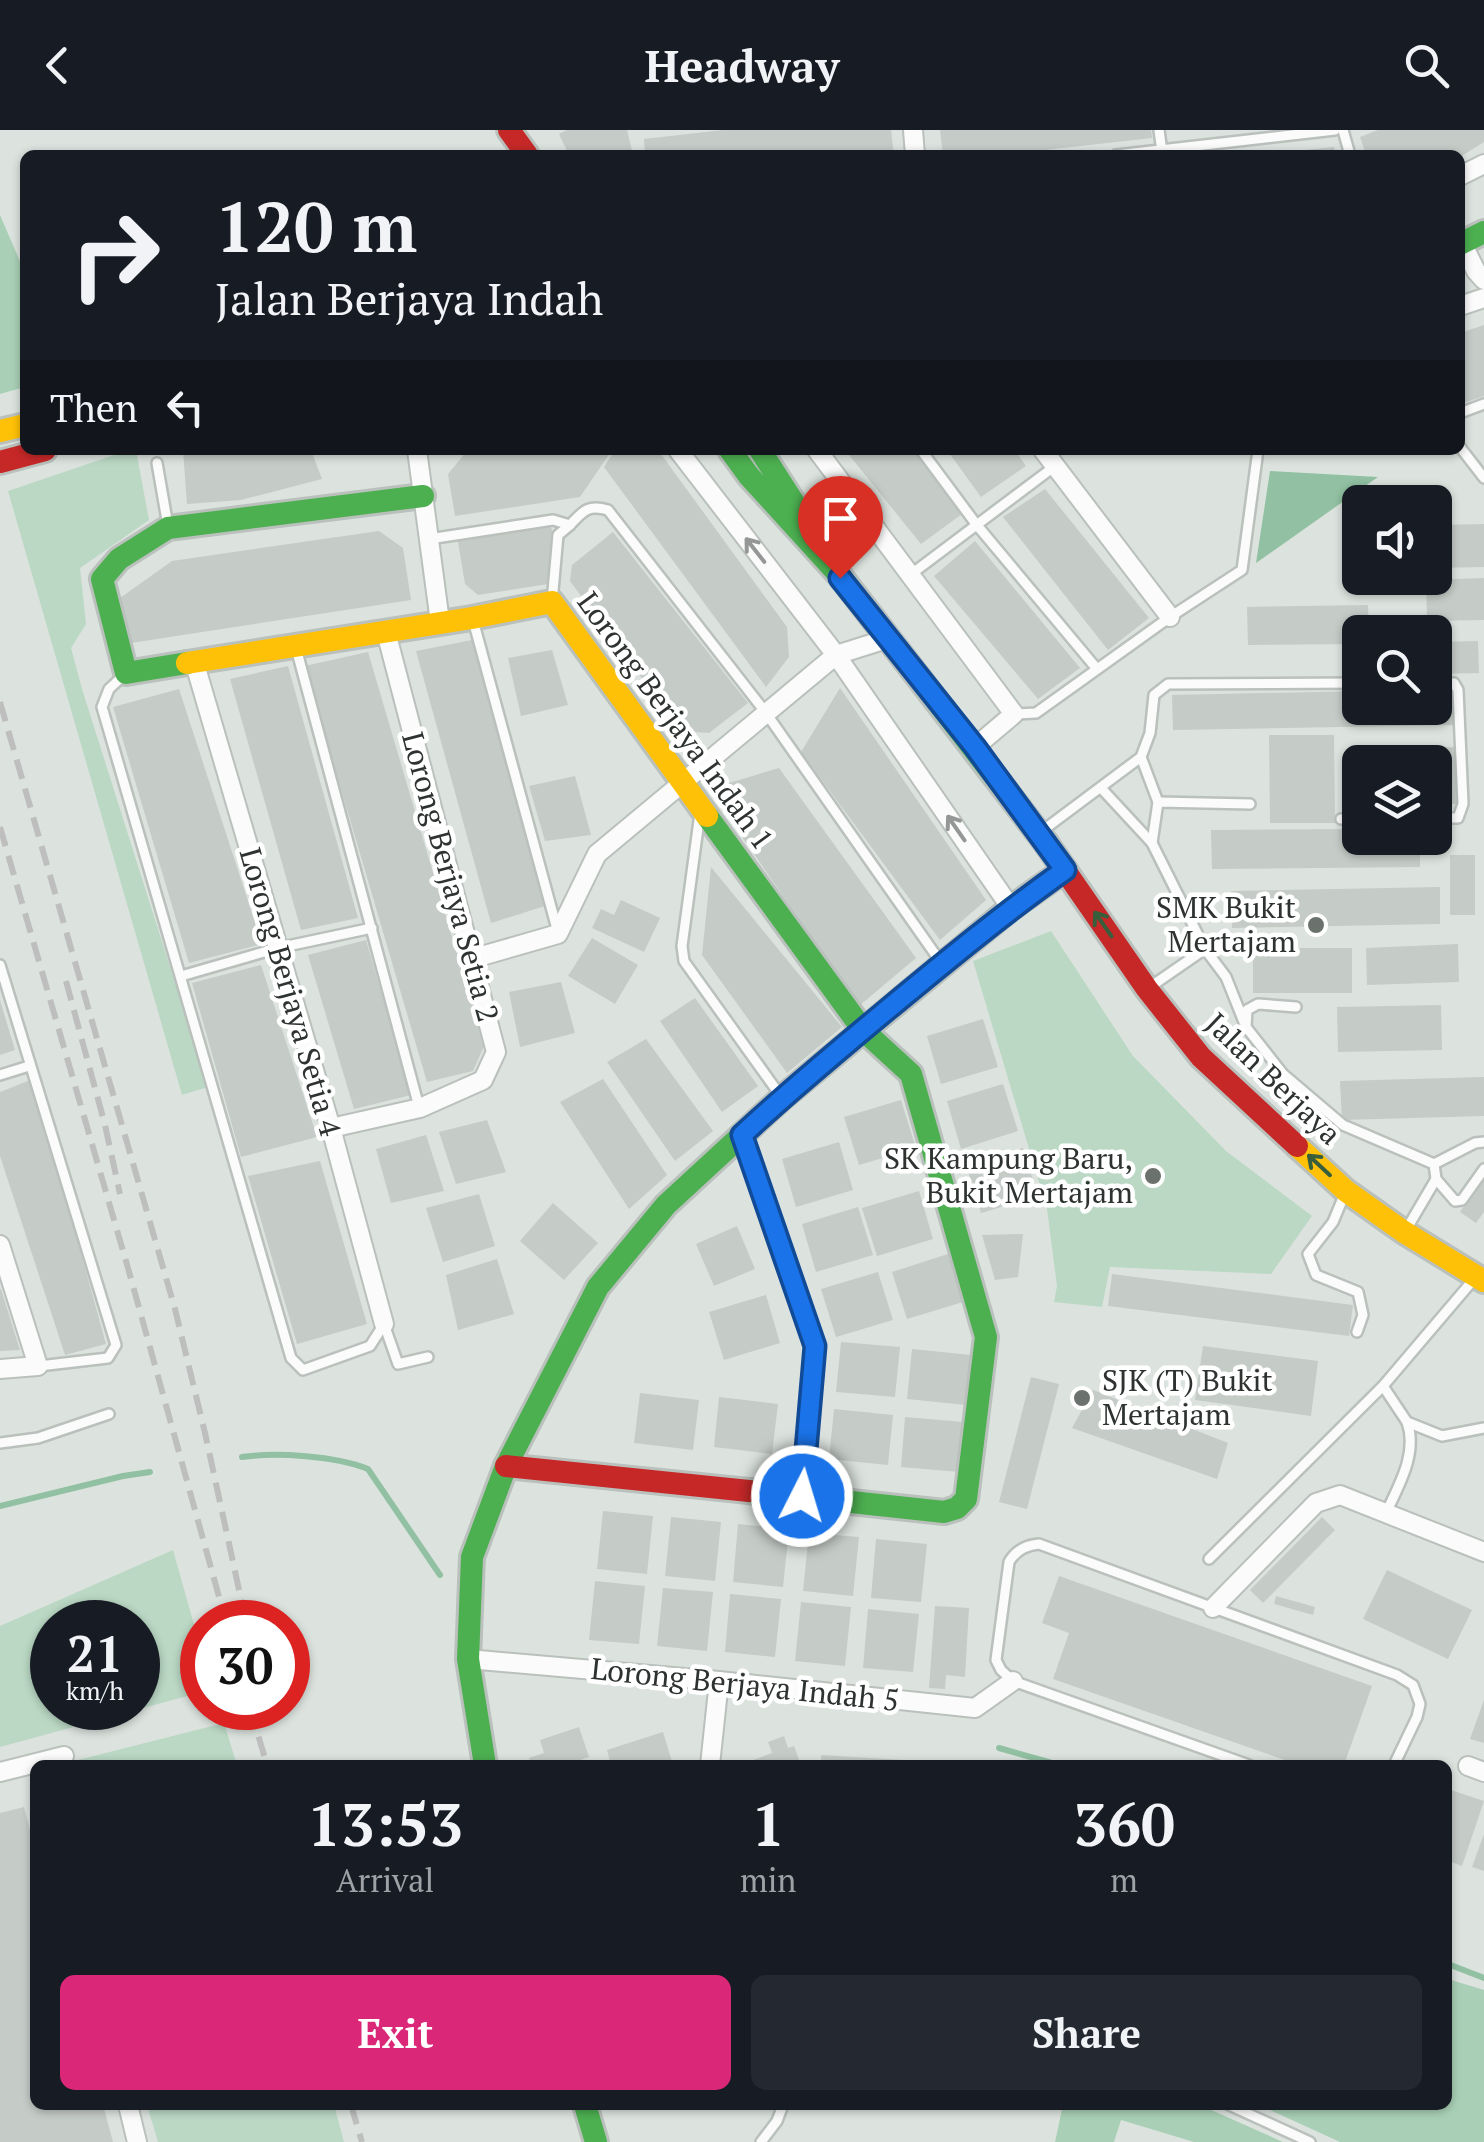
<!DOCTYPE html>
<style>
:root{--surface:#171b24;--page:#242831;--text:#f1f3f6;--muted:#9ea1a6;--accent:#db2777}
body{margin:0;font-family:"PT Serif",serif;background:var(--page);color:var(--text);height:100vh;display:flex;flex-direction:column;font-size:38px;white-space:nowrap}
*{box-sizing:border-box;margin:0}
p{font-size:32px;color:var(--muted)}
.icon{flex:none;width:55px;height:55px;fill:none;stroke:currentColor;stroke-width:2;stroke-linecap:round;stroke-linejoin:round}
.map{position:relative;flex:1;overflow:hidden}
.panel{position:absolute;left:30px;top:1630px;width:1422px;height:350px;display:flex;flex-direction:column;background:var(--surface);border-radius:15px;box-shadow:0 2px 8px #0004}
.panel>*{flex:none}
.guide{position:absolute;left:20px;top:20px;width:1445px;height:305px;border-radius:15px;box-shadow:0 2px 8px #0004;background:#171b24;color:var(--text);overflow:hidden}
.tools{position:absolute;left:1342px;top:355px;display:grid;gap:20px}
.tools a{display:grid;place-items:center;width:110px;height:110px;border-radius:15px;background:var(--surface);box-shadow:0 2px 8px #0004;font-size:50px}
.speed{position:absolute;left:30px;top:1470px;display:flex;gap:20px;font-size:50px;font-weight:700;text-align:center}
.speed>*{display:grid;place-content:center;width:130px;height:130px;border-radius:50%;background:var(--surface);box-shadow:0 2px 8px #0004;line-height:1}
.speed small{font-size:25px;font-weight:400}
.speed .limit{border:15px solid #d22;background:#fff;color:#111}
.pin{position:absolute;display:grid;place-items:center;width:85px;height:85px;color:#fff;margin:-102px -42px;border-radius:50% 50% 50% 0;rotate:-45deg;box-shadow:0 0 10px #0007}
.pin .icon{rotate:45deg}
.me{position:absolute;width:110px;margin:-55px;rotate:5deg;stroke-linejoin:round;filter:drop-shadow(0 0 8px #0008)}
.turn{display:flex;align-items:center;gap:35px;height:210px;padding:0 30px;font-size:45px}
.turn .icon{width:130px;height:130px;stroke-width:2.5}
.turn b{display:block;font-size:70px;line-height:85px}
.then{display:flex;align-items:center;height:95px;padding:0 30px;background:#0003;gap:20px;font-size:38px}
.eta{display:flex;justify-content:space-evenly;align-items:center;height:170px;text-align:center}
.eta b{font-size:60px;font-weight:700;line-height:70px}
.button{display:flex;gap:20px;margin-top:auto;padding:20px 30px}
.button a{flex:1;height:115px;border-radius:15px;background:var(--accent);color:#fff;font-size:40px;font-weight:700;line-height:115px;text-align:center}
.button a+a{background:var(--page);color:var(--text)}
header{display:flex;justify-content:space-between;align-items:center;height:130px;padding:0 30px;background:var(--surface);font-size:45px;font-weight:700}
.map>svg:first-child{display:block}
.green{fill:#bad8c4;fill-rule:evenodd}
.forest{fill:#a9d0b6}
.water{fill:#91c1a2}
.lines{fill:none;stroke-linecap:round;stroke-linejoin:round}
.stream{stroke:#91c1a2;stroke-width:6}
.building{fill:#c5cbc7}
.lane-casing{stroke:#bac0bc;stroke-width:14}
.street-casing{stroke:#bac0bc;stroke-width:22}
.fast-casing{stroke:#bac0bc;stroke-width:28}
.slow-casing{stroke:#bac0bc;stroke-width:28}
.jam-casing{stroke:#bac0bc;stroke-width:28}
.lane{stroke:#fafbfa;stroke-width:9}
.street{stroke:#fafbfa;stroke-width:18}
.fast{stroke:#4caf50;stroke-width:22}
.slow{stroke:#ffc107;stroke-width:22}
.jam{stroke:#c62828;stroke-width:22}
.rail{stroke:#bdbebd;stroke-width:6;stroke-dasharray:20 10;stroke-linecap:butt}
.oneway{stroke:#949795}
.oneway2{stroke:#385e3b}
.route-casing{stroke:#114b97;stroke-width:25}
.route{stroke:#1a73e8;stroke-width:18}
.poi-dot{fill:#6b716d;stroke:#fff;stroke-width:4}
.labels{text-anchor:middle;stroke-width:9;stroke-linejoin:round;paint-order:stroke}
.street-label{font-size:30px;fill:#2e3330;stroke:#fff}
.poi-label{font-size:30px;fill:#2e3330;stroke:#fff;text-anchor:end}
</style>
<header><svg class="icon" aria-label="back" viewBox="0 0 24 24"><path d="M15 5l-7 7 7 7"/></svg>Headway<svg class="icon" aria-label="search" viewBox="0 0 24 24"><circle cx="10" cy="10" r="6"/><path d="M15 15l6 6"/></svg></header>
<div class="map">
<svg width="1484" height="2012" viewBox="0 0 1484 2012">
<rect width="100%" height="100%" fill="#dce3de"/>
<!-- green -->
<g class="green">
<path d="M129,320h7l13,70 -69,48 6,56 -15,24 11,41 126,398 -26,8 -174,-604z"/>
<path d="M1051,801l82,125 93,95 86,65 -41,58 -161,-7 -8,40 -48,-5 3,-16 -10,-77 -74,-248z"/>
<path d="M173,1420l29,103v39l-202,55v-121zM52,1492h86v86h-86z"/>
<path d="M224,1593l13,42h-161l2,-5z"/>
<path d="M147,1975h187l10,37h-186z"/>
</g>
<!-- forest -->
<g class="forest">
<path d="M0,85l25,58v114l-25,7z"/>
<path d="M1448,1849l36,11v152h-144l-81,-37h189z"/>
<path d="M1063,1975h137l83,37h-89l-73,-22 -7,22h-59z"/>
</g>
<!-- water -->
<path class="water" d="M1270,341l108,6 -122,86z"/>
<g class="lines">
<!-- stream -->
<g class="stream">
<path d="M242,1327c34,-5 94,-1 126,12l72,106"/>
<path d="M0,1376l123,-30 27,-4"/>
<path d="M999,1618l60,17"/>
<path d="M1448,1834l36,14"/>
</g>
</g>
<!-- building -->
<g class="building">
<path d="M567,0h60l6,25h-64l-10,-21z"/>
<path d="M723,0h168l3,25h-249l-1,-16z"/>
<path d="M940,0h211l1,8 -151,17h-58z"/>
<path d="M1378,0h106v12l-24,15v-2h-94l-6,-18z"/>
<path d="M1334,17l2,8h-51v-3z"/>
<path d="M1484,195v71l-24,8v-71z"/>
<path d="M183,320h128l11,29 -81,21 -54,4z"/>
<path d="M474,320h138l-32,47 -125,19 -7,-42 19,-23z"/>
<path d="M615,320h43l129,177 2,30 -23,30 -162,-220z"/>
<path d="M845,320h69l48,64 -41,30z"/>
<path d="M947,320h68l11,16 -45,31z"/>
<path d="M1045,359l104,129 -41,32 -105,-133z"/>
<path d="M546,394l6,5 -4,55 -70,11 -13,-11 -8,-48z"/>
<path d="M1484,394v43l-49,1v-43z"/>
<path d="M379,401l24,17 8,52 -280,43 -11,-45 52,-37z"/>
<path d="M613,402l135,171 -39,30 -28,-2 -111,-150 2,-16z"/>
<path d="M975,411l105,127 -42,31 -104,-123z"/>
<path d="M1484,448v42l-57,1 -1,-41z"/>
<path d="M1368,475l1,27h-9v12l-112,1 -1,-38z"/>
<path d="M472,510l73,266 -54,17 -75,-272z"/>
<path d="M1478,511l1,32 -44,1v-32z"/>
<path d="M552,520l16,55 -47,11 -13,-58z"/>
<path d="M368,522l116,394 -11,25 -46,11 -122,-416z"/>
<path d="M288,536l70,252 -57,12 -71,-251z"/>
<path d="M840,558l146,212 -46,40 -139,-188z"/>
<path d="M179,559l83,255 -73,19 -76,-256z"/>
<path d="M1455,559v36l-282,5 -1,-35 188,-4v17h75v-18z"/>
<path d="M1269,605h65l1,88h-65z"/>
<path d="M1456,617v57h-21v-42h-75v43h-10l-1,-56z"/>
<path d="M779,638l137,190 -57,48 -150,-217z"/>
<path d="M575,646l16,59 -46,6 -16,-55z"/>
<path d="M1360,699v9h60v29l-208,2 -1,-39z"/>
<rect x="1450" y="725" width="25" height="60"/>
<path d="M711,737l131,160 -55,46 -85,-118z"/>
<path d="M1440,757v37l-208,4 -1,-37z"/>
<path d="M621,770l39,18 -16,34 -52,-24 9,-19 13,6z"/>
<path d="M592,808l46,27 -23,39 -47,-28z"/>
<path d="M366,810l45,155 -57,14 -46,-154z"/>
<path d="M1458,814l1,38 -92,3 -1,-37z"/>
<rect x="1253" y="818" width="99" height="45"/>
<path d="M261,835l56,172 -76,20 -49,-174z"/>
<path d="M561,852l14,51 -55,14 -11,-55z"/>
<path d="M695,868l63,88 -36,26 -62,-91z"/>
<path d="M0,870l15,50 -15,5z"/>
<path d="M1441,875l1,45 -104,2 -1,-45z"/>
<path d="M983,889l15,48 -57,17 -14,-48z"/>
<path d="M646,909l67,92 -38,30 -68,-99z"/>
<path d="M1484,947v39l-142,4 -2,-39z"/>
<path d="M33,949l73,265 -41,11 -65,-199v-64z"/>
<path d="M603,949l64,96 -38,34 -69,-107z"/>
<path d="M1003,954l15,47 -57,18 -14,-48z"/>
<path d="M901,970l15,48 -57,17 -15,-48z"/>
<path d="M487,990l19,52 -50,12 -17,-52z"/>
<path d="M426,1005l18,56 -53,12 -15,-54z"/>
<path d="M839,1012l14,48 -57,17 -14,-48z"/>
<path d="M1023,1018l15,48 -57,17 -15,-48z"/>
<path d="M320,1031l47,163 -70,20 -49,-168z"/>
<path d="M1484,1048v34l-8,11 -16,-11z"/>
<path d="M919,1061l14,48 -56,17 -15,-48z"/>
<path d="M479,1064l16,52 -52,16 -17,-54z"/>
<path d="M553,1073l45,40 -34,37 -44,-39z"/>
<path d="M858,1077l15,48 -57,17 -14,-48z"/>
<path d="M737,1096l18,43 -41,17 -18,-42z"/>
<path d="M1023,1104l-5,43 -23,3 -13,-45z"/>
<path d="M948,1124l15,48 -56,17 -15,-47z"/>
<path d="M497,1129l17,55 -56,16 -12,-55z"/>
<path d="M878,1142l15,48 -57,17 -15,-48z"/>
<path d="M1112,1144l241,31 -4,31 -241,-30z"/>
<path d="M0,1159h1l19,61 -20,1z"/>
<path d="M766,1165l14,48 -56,17 -15,-48z"/>
<path d="M841,1212l59,5 -5,50 -59,-5z"/>
<path d="M1203,1216l115,15 -7,55 -116,-16z"/>
<path d="M912,1219l59,6 -5,50 -59,-6z"/>
<path d="M1031,1247l28,7 -32,125 -28,-7z"/>
<path d="M1093,1260l135,53 -11,36 -145,-51z"/>
<path d="M640,1263l59,7 -6,50 -59,-7z"/>
<path d="M719,1267l59,7 -6,50 -58,-7z"/>
<path d="M834,1279l59,6 -5,50 -59,-6z"/>
<path d="M905,1287l59,5 -4,50 -59,-5z"/>
<path d="M603,1381l50,5 -6,58 -50,-5z"/>
<path d="M671,1387l50,5 -6,59 -50,-5z"/>
<path d="M1322,1387l13,13 -72,73 -13,-13z"/>
<path d="M738,1394l51,5 -6,58 -50,-5z"/>
<path d="M809,1403l50,4 -6,59 -50,-5z"/>
<path d="M876,1409l51,5 -6,58 -50,-4z"/>
<path d="M1387,1440l85,40 -24,49 -85,-40z"/>
<path d="M1059,1446l313,110 -28,79h-45l-246,-86 16,-46 -27,-10z"/>
<path d="M595,1451l50,5 -6,58 -50,-4z"/>
<path d="M663,1458l50,4 -6,59 -50,-5z"/>
<path d="M730,1464l51,5 -6,58 -50,-5z"/>
<path d="M1276,1466l39,11 -2,8 -39,-11z"/>
<path d="M801,1472l50,5 -6,59 -50,-5z"/>
<path d="M935,1476l34,2 -4,69 -19,-2 -1,14 -16,-1z"/>
<path d="M868,1479l51,5 -6,58 -50,-4z"/>
<path d="M1484,1570v43l-14,-4z"/>
<path d="M579,1597l10,30 -23,8h-35l-2,-7 15,-5 -4,-13z"/>
<path d="M663,1602l10,33h-62l-4,-15z"/>
<path d="M784,1606l4,12 6,-2 7,19h-61l32,-12 -4,-11z"/>
<path d="M821,1625l84,5v5h-84z"/>
<path d="M1448,1659l36,12 -22,65 -14,-5z"/>
<path d="M24,1677l11,42v256h68l10,37h-113v-329z"/>
<path d="M1484,1704v37l-12,-4z"/>
</g>
<g class="lines">
<!-- lane casing -->
<g class="lane-casing">
<g id="lane">
<path d="M1159,0l3,22"/>
<path d="M1343,0l7,25"/>
<path d="M1116,25l219,-25"/>
<path d="M1460,283l24,-9"/>
<path d="M1460,317l24,31"/>
<path d="M921,320l55,74 121,145"/>
<path d="M157,333l11,63"/>
<path d="M429,409l124,-19 17,5c13,-14 18,-21 38,-15l158,203 176,251"/>
<path d="M910,445l145,-109"/>
<path d="M552,472l6,-67 12,-10"/>
<path d="M473,490l84,309"/>
<path d="M296,518l123,459"/>
<path d="M124,545l-15,14 -7,18 189,651 12,12 67,-24 14,-22"/>
<path d="M1435,553h19l4,7 5,114 -5,14h-23"/>
<path d="M1014,584l22,-1 134,-96 72,-47 16,-120"/>
<path d="M1141,627l17,45"/>
<path d="M1101,658l51,55 53,106 21,28 18,45"/>
<path d="M700,683l-18,133 2,15 96,134"/>
<path d="M1341,689h19"/>
<path d="M1042,701l99,-74 9,-24 4,-38 14,-11 192,-1"/>
<path d="M1152,713l6,-41 92,2"/>
<path d="M0,835l116,380 -8,13 -69,8"/>
<path d="M181,846l97,-28 94,-20"/>
<path d="M1150,857l55,-38"/>
<path d="M1296,877l-38,-3 -11,6 -1,17 37,47 60,51 91,39 2,15 -30,51"/>
<path d="M0,945l29,-9"/>
<path d="M1434,1034l41,-21 9,-1"/>
<path d="M1436,1049l19,22 7,-1 22,-31"/>
<path d="M1345,1063l-12,29 -25,32 8,21 42,17 5,23 -6,17"/>
<path d="M384,1194l14,40 30,-7"/>
<path d="M1383,1256l24,36 35,14 42,-8"/>
<path d="M0,1313l38,-5 71,-24"/>
<path d="M1386,1383c13,-28 32,-60 21,-91"/>
<path d="M1209,1429l174,-173 91,-107"/>
<path d="M1249,1635l-236,-84 -12,-11 -5,-10 13,-98c7,-12 17,-17 30,-18l358,131 16,10 7,19 -3,13 -23,48"/>
<path d="M1229,1975l81,37"/>
<path d="M761,2012l16,-21 6,-16"/>
</g>
</g>
<!-- street casing -->
<g class="street-casing">
<g id="street">
<path d="M913,0l2,25"/>
<path d="M1460,46l24,-12"/>
<path d="M1462,113l14,28 8,9"/>
<path d="M1460,176l24,-8"/>
<path d="M417,320l23,172"/>
<path d="M678,320l158,205 175,253"/>
<path d="M817,320l197,264 -39,33"/>
<path d="M1043,320l127,167"/>
<path d="M194,531l137,467 53,196"/>
<path d="M471,829l87,-25 39,-80 239,-199 54,-17"/>
<path d="M331,998l89,-20 63,-28 13,-28 -110,-420"/>
<path d="M742,1005l73,211 -13,150"/>
<path d="M0,1115l38,121 -38,3"/>
<path d="M1213,1478l103,-105 24,-8 144,57"/>
<path d="M468,1529l251,22 256,27 38,-27"/>
<path d="M710,1635l9,-84"/>
<path d="M1468,1636l16,6"/>
<path d="M0,1642l64,-16"/>
<path d="M128,1975l9,37"/>
</g>
</g>
<!-- fast casing -->
<g class="fast-casing">
<g id="fast">
<path d="M1460,114l24,-12"/>
<path d="M730,320l19,26 92,101 205,266"/>
<path d="M760,320l43,67"/>
<path d="M187,533l-61,10 -24,-94 17,-20 49,-31 255,-32"/>
<path d="M707,686l156,214 48,44 75,263 -20,162 -9,9 -13,4 -195,-21"/>
<path d="M485,1635l-17,-106 4,-102 34,-91 92,-179 68,-82 116,-107 229,-190 54,-38"/>
<path d="M585,1975l11,37"/>
</g>
</g>
<!-- slow casing -->
<g class="slow-casing">
<g id="slow">
<path d="M0,301l25,-6"/>
<path d="M187,533l285,-45 80,-16 155,214"/>
<path d="M1297,1016l49,45 58,41 80,49"/>
</g>
</g>
<!-- jam casing -->
<g class="jam-casing">
<g id="jam">
<path d="M509,0l18,25"/>
<path d="M0,332l45,-12"/>
<path d="M1046,713l101,146 54,68 96,89"/>
<path d="M506,1336l243,25"/>
</g>
</g>
<!-- lane -->
<use href="#lane" class="lane"/>
<!-- street -->
<use href="#street" class="street"/>
<!-- fast -->
<use href="#fast" class="fast"/>
<!-- slow -->
<use href="#slow" class="slow"/>
<!-- jam -->
<use href="#jam" class="jam"/>
<!-- rail -->
<g class="rail">
<path d="M0,572l175,607 30,124 41,189"/>
<path d="M0,697l128,441 98,354"/>
<path d="M66,851l39,144 15,69"/>
<path d="M250,1578l17,57"/>
<path d="M351,1975l11,37"/>
</g>
</g>
<!-- one-way arrows -->
<defs><path id="oneway-shaft" d="M-6 0H5M1.5-3L5.5 0L1.5 3" fill="none" stroke-width="1.6" stroke-linecap="round" stroke-linejoin="round" transform="scale(2.5)"/></defs>
<g class="oneway">
<use href="#oneway-shaft" transform="translate(755 420) rotate(-128)"/>
<use href="#oneway-shaft" transform="translate(956 698) rotate(-125)"/>
</g>
<g class="oneway2">
<use href="#oneway-shaft" transform="translate(1103 794) rotate(-125)"/>
<use href="#oneway-shaft" transform="translate(1319 1035) rotate(-137)"/>
</g>
<g class="lines">
<!-- route casing -->
<g class="route-casing">
<path id="route" d="M802,1366l13,-150 -73,-211c47,-44 97,-85 146,-126 58,-48 116,-96 177,-139l-90,-123 -135,-169"/>
</g>
<!-- route -->
<use href="#route" class="route"/>
</g>
<!-- markers -->
<g class="poi-dot">
<circle cx="1316" cy="795" r="10"/>
<circle cx="1153" cy="1046" r="10"/>
<circle cx="1082" cy="1268" r="10"/>
</g>
<g class="labels">
<!-- street labels -->
<g class="street-label">
<text transform="translate(675 591) rotate(54)" y="10">Lorong Berjaya Indah 1</text>
<text transform="translate(450 747) rotate(75)" y="10">Lorong Berjaya Setia 2</text>
<text transform="translate(290 862) rotate(74)" y="10">Lorong Berjaya Setia 4</text>
<text transform="translate(1273 949) rotate(44)" y="10">Jalan Berjaya</text>
<text transform="translate(745 1555) rotate(6)" y="10">Lorong Berjaya Indah 5</text>
</g>
<!-- poi labels -->
<g class="poi-label">
<text x="1296" y="788">SMK Bukit<tspan x="1296" dy="34">Mertajam</tspan></text>
<text x="1133" y="1039">SK Kampung Baru,<tspan x="1133" dy="34">Bukit Mertajam</tspan></text>
<text x="1102" y="1261" text-anchor="start">SJK (T) Bukit<tspan x="1102" dy="34">Mertajam</tspan></text>
</g>
</g>
</svg>
<div class="tools">
<a><svg class="icon" aria-label="sound" viewBox="0 0 24 24"><path d="M4 9h4l5-4v14l-5-4H4zM17 9q2 3 0 6"/></svg></a>
<a><svg class="icon" aria-label="search" viewBox="0 0 24 24"><circle cx="10" cy="10" r="6"/><path d="M15 15l6 6"/></svg></a>
<a><svg class="icon" aria-label="layers" viewBox="0 0 24 24"><path d="M12 4l9 5-9 5-9-5zM3 14l9 5 9-5"/></svg></a>
</div>
<div class="speed"><div>21<small>km/h</small></div><div class="limit">30</div></div>
<div class="pin" style="left:840px;top:448px;background:#d93025"><svg class="icon" aria-label="arrive" viewBox="0 0 24 24"><path d="M6 21V4h12l-3 4 3 4H6"/></svg></div>
<svg class="me" style="left:802px;top:1366px" viewBox="-20 -20 40 40"><circle r="17" fill="#1a73e8" stroke="#fff" stroke-width="3"/><path d="M0-11L8 9 0 5-8 9z" fill="#fff"/></svg>
<div class="guide">
<div class="turn"><svg class="icon" aria-label="right" viewBox="0 0 24 24"><path d="M7 20v-9h11M14 6l5 5-5 5"/></svg><div><b>120 m</b>Jalan Berjaya Indah</div></div>
<div class="then">Then<svg class="icon" aria-label="left" viewBox="0 0 24 24"><path d="M17 20v-9H6M10 6l-5 5 5 5"/></svg></div>
</div>
<section class="panel">
<div class="eta">
<div><b>13:53</b><p>Arrival</p></div>
<div><b>1</b><p>min</p></div>
<div><b>360</b><p>m</p></div>
</div>
<div class="button"><a>Exit</a><a>Share</a></div>
</section>
</div>
